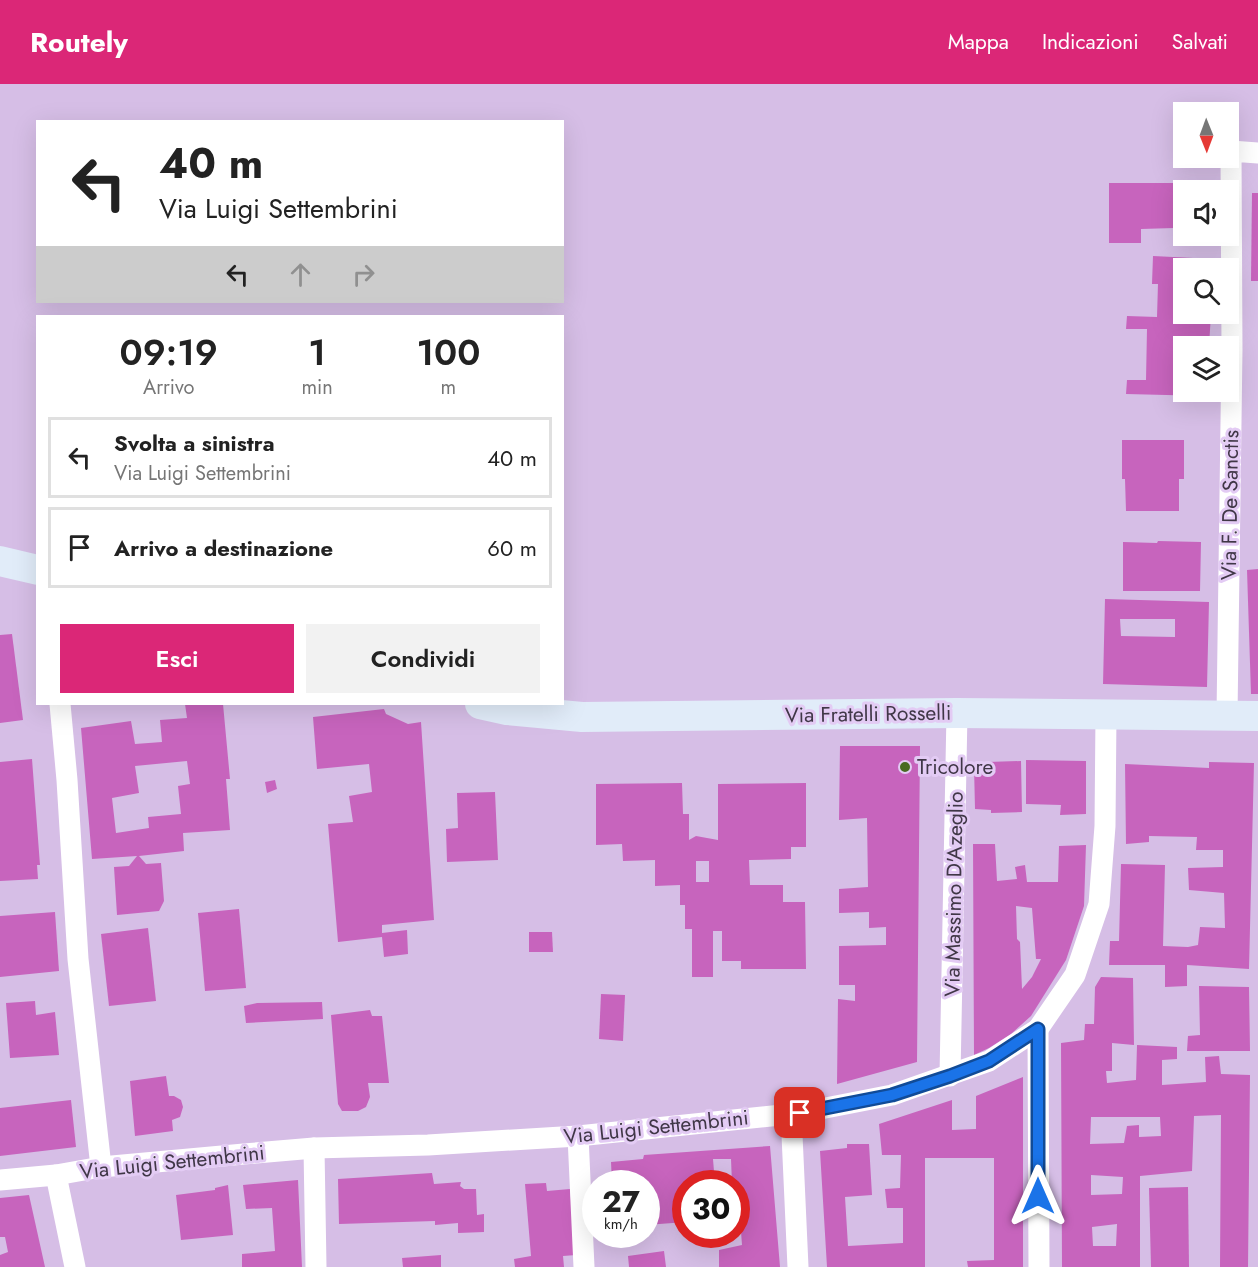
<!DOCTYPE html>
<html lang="it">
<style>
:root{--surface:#fff;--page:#f2f2f2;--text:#222;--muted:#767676;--line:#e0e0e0;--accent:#db2777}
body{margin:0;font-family:Jost,sans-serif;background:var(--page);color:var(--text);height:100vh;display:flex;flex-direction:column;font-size:22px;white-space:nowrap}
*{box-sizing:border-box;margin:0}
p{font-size:20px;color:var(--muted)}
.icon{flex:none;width:33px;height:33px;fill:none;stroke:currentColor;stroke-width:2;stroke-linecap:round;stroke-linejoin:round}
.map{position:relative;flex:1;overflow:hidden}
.side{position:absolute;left:36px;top:231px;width:528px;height:390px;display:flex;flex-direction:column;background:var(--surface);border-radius:0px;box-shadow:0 6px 24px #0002}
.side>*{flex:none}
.top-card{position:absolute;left:36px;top:36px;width:528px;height:183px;border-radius:0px;box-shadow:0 6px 24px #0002;background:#fff;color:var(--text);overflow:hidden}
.needle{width:39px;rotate:179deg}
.buttons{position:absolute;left:1173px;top:18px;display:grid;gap:12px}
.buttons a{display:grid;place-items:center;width:66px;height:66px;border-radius:0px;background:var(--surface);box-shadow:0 6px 24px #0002;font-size:30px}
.speed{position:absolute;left:582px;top:1086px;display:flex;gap:12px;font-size:30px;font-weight:700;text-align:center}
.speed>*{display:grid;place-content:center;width:78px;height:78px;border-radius:50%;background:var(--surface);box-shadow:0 6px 24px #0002;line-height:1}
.speed small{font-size:15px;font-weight:400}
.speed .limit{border:9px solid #d22;background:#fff;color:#111}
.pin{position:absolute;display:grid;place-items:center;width:51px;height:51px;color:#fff;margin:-26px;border-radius:12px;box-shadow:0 3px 9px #0006}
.me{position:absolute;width:66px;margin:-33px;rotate:0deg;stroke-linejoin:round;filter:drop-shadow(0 0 4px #0008)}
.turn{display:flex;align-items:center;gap:21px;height:126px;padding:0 24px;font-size:27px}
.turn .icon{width:78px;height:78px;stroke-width:2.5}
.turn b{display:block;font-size:42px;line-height:51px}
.lanes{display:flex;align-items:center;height:57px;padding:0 24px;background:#0003;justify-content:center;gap:30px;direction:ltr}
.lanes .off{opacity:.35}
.eta{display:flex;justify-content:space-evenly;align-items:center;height:102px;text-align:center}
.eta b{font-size:36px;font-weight:600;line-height:42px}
.cta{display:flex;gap:12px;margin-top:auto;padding:12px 24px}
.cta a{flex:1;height:69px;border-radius:0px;background:var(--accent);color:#fff;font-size:24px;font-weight:600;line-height:69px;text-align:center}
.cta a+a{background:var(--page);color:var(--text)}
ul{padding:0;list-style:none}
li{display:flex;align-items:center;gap:18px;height:81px;margin:0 12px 9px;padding:0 12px;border:3px solid var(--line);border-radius:0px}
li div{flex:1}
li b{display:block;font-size:22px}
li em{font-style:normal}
header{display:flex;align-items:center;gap:36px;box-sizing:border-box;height:84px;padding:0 30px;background:var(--accent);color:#fff}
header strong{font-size:28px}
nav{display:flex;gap:33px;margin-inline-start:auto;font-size:21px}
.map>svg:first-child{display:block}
.building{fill:#c764bd;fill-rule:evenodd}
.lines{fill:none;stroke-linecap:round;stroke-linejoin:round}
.minor{stroke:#fff;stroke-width:21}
.secondary{stroke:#e1ecf9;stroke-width:30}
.route-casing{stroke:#114b97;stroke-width:15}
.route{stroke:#1a73e8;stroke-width:10}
.poi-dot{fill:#486b22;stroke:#e3cbf4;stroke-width:2}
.labels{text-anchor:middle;stroke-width:6;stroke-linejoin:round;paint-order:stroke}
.street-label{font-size:21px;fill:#403747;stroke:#e3cbf4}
.poi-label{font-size:21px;fill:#403747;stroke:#e3cbf4;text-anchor:start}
</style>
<header>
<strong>Routely</strong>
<nav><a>Mappa</a><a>Indicazioni</a><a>Salvati</a></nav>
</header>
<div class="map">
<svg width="1258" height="1183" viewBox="0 0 1258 1183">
<rect width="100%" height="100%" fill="#d6bee6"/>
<!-- building -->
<g class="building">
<path d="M1109,99h79l9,1 7,6h-20v35l-10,1v2l-33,1v14h-32z"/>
<path d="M1252,109h6v88h-7z"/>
<path d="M1153,172l60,3v9h-29v46h27l-2,32h-25v46h23v4l-81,-2 1,-14h19l1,-51h-21l1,-13 30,1 1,-33h-6z"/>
<path d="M1122,356h62v39h-5v32h-53l-1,-32h-3z"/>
<path d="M1158,457l43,1 -1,49h-77v-49l34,1z"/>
<path d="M1258,485v125h-7l-4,-124z"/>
<path d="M1105,515l104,3 -2,85 -104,-3zM1120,535h55v18l-54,-1z"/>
<path d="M12,550l11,86 -23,3v-88z"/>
<path d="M185,620h38l7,75h-4l4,51 -47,3 1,18 -45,5 7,8 15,-1 3,38 -5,10 -42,4 -3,-48 15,-1 8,-10 -45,3 -11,-131 50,-7 4,23 27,-2 -2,-22 27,-2zM187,677l3,23 -12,2 3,28 -33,3 1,11 -33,5 -4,-35 27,-5 -4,-27z"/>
<path d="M384,625l2,5 22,10 13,-2 13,198 -52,5v8l25,-3 1,24 -24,3 -2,-20 -44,5 -10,-118 25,-2 -4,-26 23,-4 -3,-28 -52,5 -4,-52z"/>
<path d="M840,662h80l-3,316 -80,22 1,-85 17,2v-16h-16v-39l47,-1v-18l-17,1v-16l-30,1v-24l29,-2 -1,-69 -28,2z"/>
<path d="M32,675l8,106h-3l1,14 -38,2v-119z"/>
<path d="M1026,676l60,1v53l-26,1 1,-10 -35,-1z"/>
<path d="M1021,677l1,51 -31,1v-3l-16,-1 -1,-43h13v-4z"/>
<path d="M1209,678l45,1 -5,206 -62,-4v21l-22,1v-22h-56l1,-24h9l2,-77 44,1 -2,81 25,1 10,-2 2,-18 25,1 -1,-35 -35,-3 -1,-22 35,-1v-17h-27l1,-13 -48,-1v6l-23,2 -1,-80 84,4z"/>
<path d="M275,696l2,9 -10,4 -2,-11z"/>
<path d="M682,699l1,31h6v26l7,-4 22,4v-56l88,-1v64h-15v12l-42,1 1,25h33v17h22l1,67h-65v-8h-19v-30h-9v46h-21v-48h-7v-24h-5v-20l-25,1v-26l-32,1 -1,-17 -26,1v-61zM696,777h13v21h-13z"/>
<path d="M495,708l3,68 -51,2 -1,-33 12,-1 -1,-35z"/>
<path d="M973,760h22l2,37 20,-2 -2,-12 10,-2 2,17h31l1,-36 27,-1 -2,61 -18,54 -35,56 -20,18 -22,14 -15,7zM1016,822l16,2 4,51h5l-9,18 -10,12 -2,-47 -3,-3z"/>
<path d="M239,825l7,79 -41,3 -7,-78z"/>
<path d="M55,828l4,59 -59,6v-61z"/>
<path d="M148,844l8,73 -47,5 -8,-72z"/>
<path d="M529,848h23l1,20h-24z"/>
<path d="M1101,893l32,1 1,67 -22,-2v28h-6l1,12 29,-3 1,-35 40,2v12l-15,1v25l44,-3 -1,-25 14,-1 2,18 29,1 -2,192h-28l1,-152 -27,1 -2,55 -52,5v91h-78l-1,-224 23,-3 1,-16h9l1,-37zM1091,1033h69l1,19 -22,1v-12l-12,1 -3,17 -34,1zM1091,1091l32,2 -1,17 -31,1zM1117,1140l-1,22h-23l-1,-19z"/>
<path d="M1199,902l50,1 1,64h-63l1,-15 12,-1z"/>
<path d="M601,910l24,1 -2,46 -24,-2z"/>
<path d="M35,917l1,14 19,-3 4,43 -49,3 -4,-55z"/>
<path d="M322,918l1,17 -77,4 -2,-17 13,-3z"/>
<path d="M370,926l2,6h10l7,67h-21l2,14 -4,10 -8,4h-16l-4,-7 -7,-89z"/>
<path d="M166,992l3,20h5l7,4 2,7 -3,10 -8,3 1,11 -38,5 -5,-55z"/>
<path d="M1023,993v190h-55l-1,-6 27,-1v-102h-69v109h-98l-7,-116 27,-3v-4h22l3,51 -27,2 3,49 55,-3v-35h-16l-2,-19 15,-1 1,-33h-19l-3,-31 73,-24v30l24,-1v-33z"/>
<path d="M71,1016l5,47 -76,9v-48z"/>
<path d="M770,1062l10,121h-61v-17l23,-5 -2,-27h-4v-34h-4l-1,-25h-18l2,25h-29v38l-40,3v-41h-34l-1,-22 32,-3 1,-4z"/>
<path d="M432,1089l2,11 27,-2 -1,4 4,3h12l1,26 7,-1v18l-26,1v-10l-23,2v-4l-96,3 -1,-45z"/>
<path d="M298,1096l4,87h-60v-13l33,-3 -3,-43 -26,1 -3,-24z"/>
<path d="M546,1099l1,8 23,-2 6,66 -13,1 1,11h-49l-1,-8 17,-3 -6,-72z"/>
<path d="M228,1101l5,50 -52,5 -5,-45 39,-5v-2z"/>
<path d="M1188,1103l1,80h-38l-2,-79z"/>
<path d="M29,1111l16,72h-45v-12l8,-3 -3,-15h-5v-39z"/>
<path d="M664,1167l2,16h-37l-1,-11z"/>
<path d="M441,1171v12h-38l-1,-9z"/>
</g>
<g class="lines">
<!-- minor -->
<g class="minor">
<path d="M60,620l7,76 11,179 23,208"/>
<path d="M1227,632l5,-367 -1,-198 27,2"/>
<path d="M1038,945l1,238"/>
<path d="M950,992l7,-363"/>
<path d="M791,1029l7,154"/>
<path d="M578,1052l6,131"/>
<path d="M314,1064l2,119"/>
<path d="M56,1091l19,92"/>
<path d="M0,1096l56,-5 45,-8 143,-13 70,-6 114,-3 150,-9 222,-23 92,-18 97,-34 49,-32 37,-54 24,-71 6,-78 1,-112"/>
</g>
<!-- secondary -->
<g class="secondary">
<path d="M0,477l38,9"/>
<path d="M480,620l27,6 75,7 375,-4 301,3"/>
</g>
</g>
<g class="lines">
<!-- route casing -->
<g class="route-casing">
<path id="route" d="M800,1029l92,-18 58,-19 39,-15 49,-32v167"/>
</g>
<!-- route -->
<use href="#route" class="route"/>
</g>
<!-- markers -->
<circle class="poi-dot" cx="905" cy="683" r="6"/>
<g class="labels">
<!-- street labels -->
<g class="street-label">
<text transform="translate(1230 421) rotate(-89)" y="7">Via F. De Sanctis</text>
<text transform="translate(868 630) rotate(-1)" y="7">Via Fratelli Rosselli</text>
<text transform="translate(954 810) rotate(-89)" y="7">Via Massimo D'Azeglio</text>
<text transform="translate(656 1043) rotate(-6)" y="7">Via Luigi Settembrini</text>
<text transform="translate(172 1078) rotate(-6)" y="7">Via Luigi Settembrini</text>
</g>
<!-- poi labels -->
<g class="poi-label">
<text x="917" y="690">Tricolore</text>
</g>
</g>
</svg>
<div class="buttons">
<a><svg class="needle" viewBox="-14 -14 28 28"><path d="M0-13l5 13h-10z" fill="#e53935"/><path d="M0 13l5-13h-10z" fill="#767676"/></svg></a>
<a><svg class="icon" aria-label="sound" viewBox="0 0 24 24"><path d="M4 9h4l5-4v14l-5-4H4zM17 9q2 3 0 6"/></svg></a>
<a><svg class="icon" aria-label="search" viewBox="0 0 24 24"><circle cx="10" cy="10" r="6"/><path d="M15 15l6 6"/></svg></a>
<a><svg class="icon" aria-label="layers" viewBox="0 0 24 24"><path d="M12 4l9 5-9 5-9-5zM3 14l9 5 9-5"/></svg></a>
</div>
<div class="speed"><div>27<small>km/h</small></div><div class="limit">30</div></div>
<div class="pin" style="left:800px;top:1029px;background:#d93025"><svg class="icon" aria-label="arrive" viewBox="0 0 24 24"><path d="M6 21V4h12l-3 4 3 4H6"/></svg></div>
<svg class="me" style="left:1038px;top:1112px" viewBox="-20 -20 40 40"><path d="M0-17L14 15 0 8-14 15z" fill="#1a73e8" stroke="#fff" stroke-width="4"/></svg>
<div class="top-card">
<div class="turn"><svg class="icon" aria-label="left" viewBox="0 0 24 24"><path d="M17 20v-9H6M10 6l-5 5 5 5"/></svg><div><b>40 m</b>Via Luigi Settembrini</div></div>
<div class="lanes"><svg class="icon" aria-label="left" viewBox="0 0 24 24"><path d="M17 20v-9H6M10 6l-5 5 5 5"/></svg><svg class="icon off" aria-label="ahead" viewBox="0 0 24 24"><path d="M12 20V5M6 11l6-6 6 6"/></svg><svg class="icon off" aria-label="right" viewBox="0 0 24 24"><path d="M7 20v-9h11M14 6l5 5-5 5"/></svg></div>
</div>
<section class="side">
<div class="eta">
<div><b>09:19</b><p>Arrivo</p></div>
<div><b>1</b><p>min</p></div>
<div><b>100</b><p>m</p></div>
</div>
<ul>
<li><svg class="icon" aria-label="left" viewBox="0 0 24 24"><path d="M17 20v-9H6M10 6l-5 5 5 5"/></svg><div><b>Svolta a sinistra</b><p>Via Luigi Settembrini</p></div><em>40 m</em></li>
<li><svg class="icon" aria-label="arrive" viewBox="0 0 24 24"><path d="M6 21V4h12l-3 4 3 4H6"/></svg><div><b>Arrivo a destinazione</b></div><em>60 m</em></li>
</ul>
<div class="cta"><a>Esci</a><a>Condividi</a></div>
</section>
</div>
